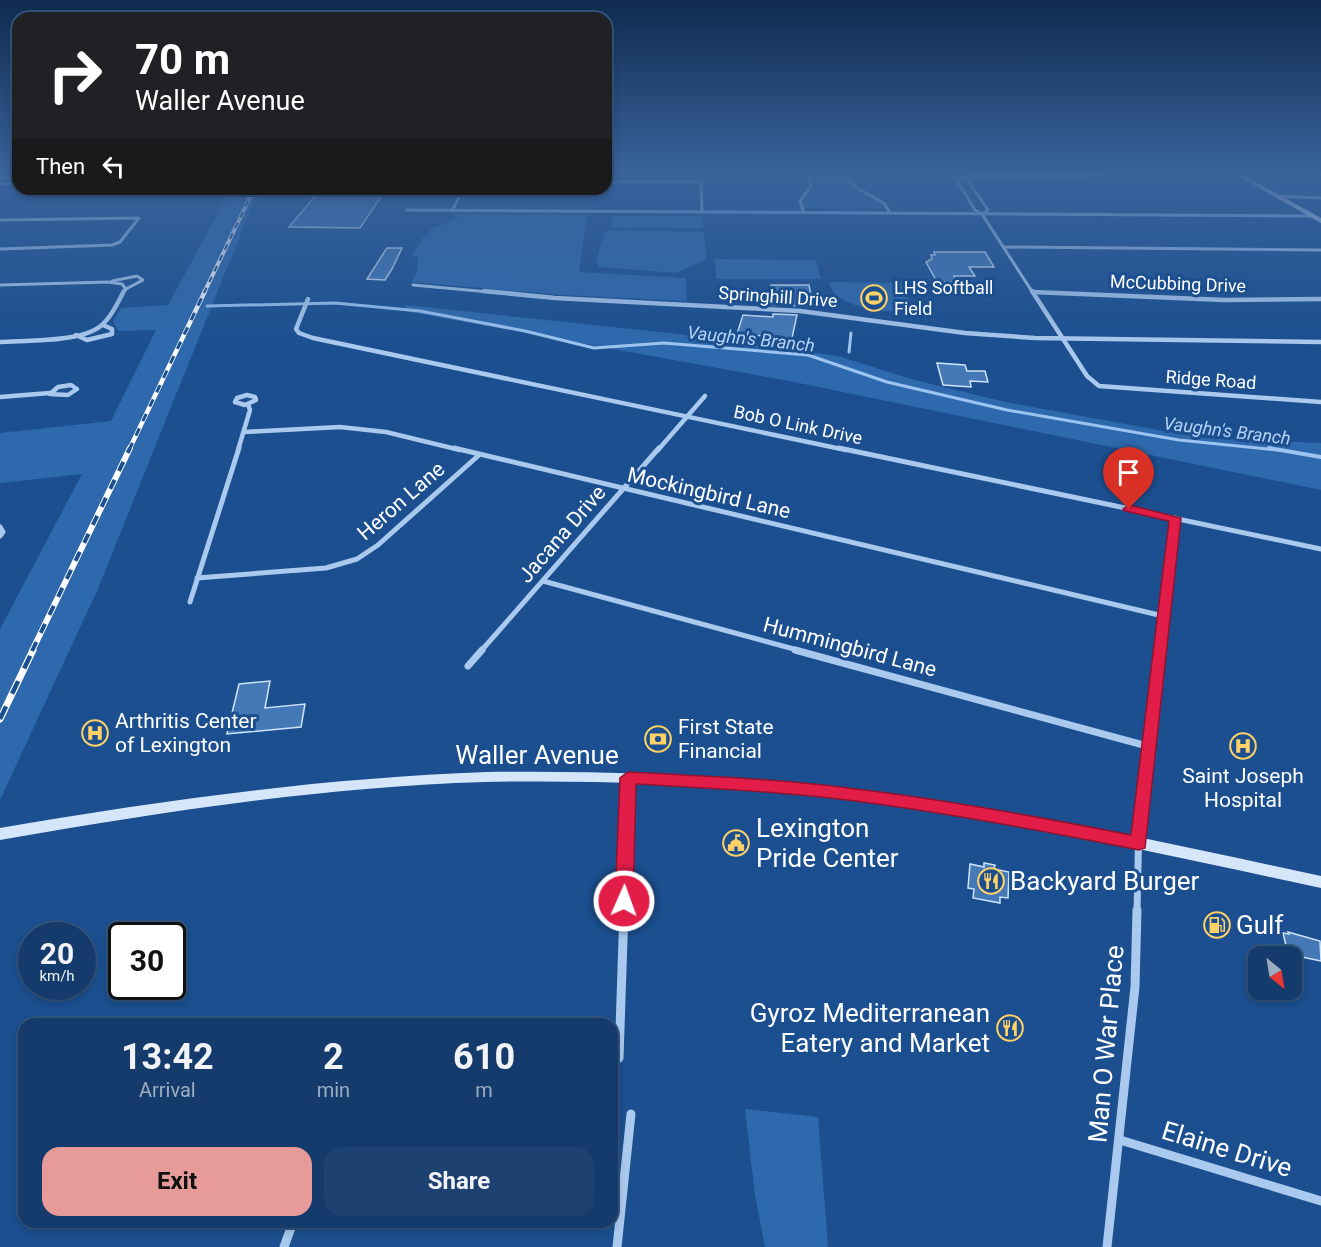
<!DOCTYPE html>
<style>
:root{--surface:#143b6b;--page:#1d4271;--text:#f1f3f6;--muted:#9dadc1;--line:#33557e;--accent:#e69b98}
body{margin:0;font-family:Roboto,sans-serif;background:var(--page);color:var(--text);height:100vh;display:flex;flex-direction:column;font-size:22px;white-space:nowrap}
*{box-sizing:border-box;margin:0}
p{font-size:20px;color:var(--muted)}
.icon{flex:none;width:33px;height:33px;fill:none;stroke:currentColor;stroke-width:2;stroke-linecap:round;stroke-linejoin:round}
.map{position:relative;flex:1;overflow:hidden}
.sheet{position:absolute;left:18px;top:1018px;width:600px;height:210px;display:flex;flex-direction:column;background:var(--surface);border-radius:18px;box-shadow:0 3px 9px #0003,0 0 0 2px var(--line)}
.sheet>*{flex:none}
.hud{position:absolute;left:12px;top:12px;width:600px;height:183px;border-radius:18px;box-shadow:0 3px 9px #0003,0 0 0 2px var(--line);background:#202124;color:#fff;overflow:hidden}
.needle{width:39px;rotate:150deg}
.fabs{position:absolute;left:1248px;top:946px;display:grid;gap:12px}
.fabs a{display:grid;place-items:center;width:54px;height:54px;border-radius:12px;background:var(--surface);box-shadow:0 3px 9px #0003,0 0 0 2px var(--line);font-size:30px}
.speed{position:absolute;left:18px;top:922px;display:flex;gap:12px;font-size:30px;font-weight:700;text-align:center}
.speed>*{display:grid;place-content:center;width:78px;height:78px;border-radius:50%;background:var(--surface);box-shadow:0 3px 9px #0003,0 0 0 2px var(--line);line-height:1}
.speed small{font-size:15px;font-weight:400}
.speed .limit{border:3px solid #111;border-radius:9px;background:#fff;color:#111}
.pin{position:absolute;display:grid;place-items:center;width:51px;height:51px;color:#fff;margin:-62px -26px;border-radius:50% 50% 50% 0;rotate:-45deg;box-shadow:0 0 6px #0007}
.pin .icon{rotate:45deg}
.me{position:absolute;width:66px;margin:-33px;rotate:2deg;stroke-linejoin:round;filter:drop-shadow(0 0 4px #0008)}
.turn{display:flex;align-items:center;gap:21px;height:126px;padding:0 24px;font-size:27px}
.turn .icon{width:78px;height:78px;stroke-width:2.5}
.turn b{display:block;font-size:42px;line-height:51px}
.then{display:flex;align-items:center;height:57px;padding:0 24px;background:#0003;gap:12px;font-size:22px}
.eta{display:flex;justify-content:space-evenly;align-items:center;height:102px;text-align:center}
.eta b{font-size:36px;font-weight:700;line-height:42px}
.cta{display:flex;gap:12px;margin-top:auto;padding:12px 24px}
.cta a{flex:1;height:69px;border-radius:18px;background:var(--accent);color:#111;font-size:24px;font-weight:700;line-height:69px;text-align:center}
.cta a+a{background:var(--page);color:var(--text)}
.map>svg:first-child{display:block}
.green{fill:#2e69ad}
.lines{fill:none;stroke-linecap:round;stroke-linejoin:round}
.stream-far2{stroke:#9cc4f0;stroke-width:2}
.stream-far1{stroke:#9cc4f0;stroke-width:3}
.stream{stroke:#9cc4f0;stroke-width:4}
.building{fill:#4478b7;stroke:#cfe3fa;stroke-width:1.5}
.street-far4{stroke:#a9c9ee;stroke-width:3}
.street-far3{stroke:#a9c9ee;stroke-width:4.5}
.street-far2{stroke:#a9c9ee;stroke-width:5}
.street-far1{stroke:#a9c9ee;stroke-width:7}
.street{stroke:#a9c9ee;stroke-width:9}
.secondary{fill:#d6e6fa;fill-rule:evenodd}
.rail-far3-casing{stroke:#fff;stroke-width:4}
.rail-far2-casing{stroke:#fff;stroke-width:4.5}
.rail-far1-casing{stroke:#fff;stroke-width:6}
.rail-casing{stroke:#fff;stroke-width:7}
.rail-far3{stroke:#1b4f8f;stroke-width:2;stroke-dasharray:6;stroke-linecap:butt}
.rail-far2{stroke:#1b4f8f;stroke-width:3;stroke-dasharray:8;stroke-linecap:butt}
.rail-far1{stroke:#1b4f8f;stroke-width:4;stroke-dasharray:10;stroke-linecap:butt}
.rail{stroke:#1b4f8f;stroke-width:4.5;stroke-dasharray:14;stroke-linecap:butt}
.route{fill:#e11d48;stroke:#92132f;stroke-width:1.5}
.labels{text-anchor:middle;stroke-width:6;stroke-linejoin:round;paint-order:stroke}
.far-street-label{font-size:18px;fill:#fff;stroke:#1b4f8f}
.far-poi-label{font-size:18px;fill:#fff;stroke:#1b4f8f;text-anchor:start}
.far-water-label{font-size:18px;font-style:italic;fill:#b5d3f5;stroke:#1b4f8f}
.street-label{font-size:21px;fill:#fff;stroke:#1b4f8f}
.poi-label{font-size:21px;fill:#fff;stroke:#1b4f8f;text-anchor:start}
.near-street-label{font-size:26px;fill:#fff;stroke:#1b4f8f}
.near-poi-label{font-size:26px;fill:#fff;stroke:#1b4f8f;text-anchor:start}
</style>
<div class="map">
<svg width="1321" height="1247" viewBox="0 0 1321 1247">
<rect width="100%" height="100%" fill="#1b4f8f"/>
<!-- green -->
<g class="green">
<path d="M810,171h26l17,14 25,13 9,10h-85l-2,-7 11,-15 -4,-10z"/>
<path d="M231,189h33l-12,17 -155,385 -97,209v-171l82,-155 -82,9v-50l111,-12 45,-91 -37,1 -6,-9 8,-14 47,-3z"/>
<path d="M455,214l132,1 -8,57 107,6 1,23 -124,-6 -151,-13 5,-11 1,-14 -6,-1 12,-20h3l4,-7 27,-11z"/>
<path d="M611,216h91l1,12h-91z"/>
<path d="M608,230l96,2 3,27 -31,14 -77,-6 -3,-5 9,-31z"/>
<path d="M715,259l101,1 5,19h-105z"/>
<path d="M829,282l72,1 14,30c-23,-1 -82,-3 -86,-31z"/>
<path d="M405,305l265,28 168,23 73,23 94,23 197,36 119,5v47l-527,-108 -389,-71z"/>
<path d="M745,1109l73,8 10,130h-63l-10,-52z"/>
</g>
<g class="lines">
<!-- stream-far2 -->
<g class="stream-far2">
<path d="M1302,171l19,4"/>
<path d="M971,176l123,-2 15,-3"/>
</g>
<!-- stream-far1 -->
<g class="stream-far1">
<path d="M207,306l128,-3 85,8 105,20 69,17 70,-5 144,12 79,27 120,28 172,30 99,10"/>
<path d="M849,352l2,-19"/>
</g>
<!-- stream -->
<path class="stream" d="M1269,448l52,9"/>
</g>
<!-- building -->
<g class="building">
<path d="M321,189h57l-4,5h9l-23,34 -71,-1z"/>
<path d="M387,248h15l-10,21 -7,11 -18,-1z"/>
<path d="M934,252h51l9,15h-25l6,9h-21l2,6h-19l-11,-20 6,-3 -1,-4h4z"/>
<path d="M771,285h38l4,21 -41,-1z"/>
<path d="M773,314l24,1 -5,23 -55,-4 6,-19 30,2z"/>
<path d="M937,363l28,2 2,6h18l3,11 -18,-1 1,6 -28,-2z"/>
<path d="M270,681l-5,27 40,-4 -4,23 -74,7 12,-50z"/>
<path d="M984,863l11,2 -1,4 15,3 -1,26 -8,-1v6l-27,-5 1,-9 -6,-1 2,-24 14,3z"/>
<path d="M1288,932l32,9 1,20 -33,-7 -5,-21 6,1z"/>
</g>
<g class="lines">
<!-- street-far4 -->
<g class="street-far4">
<path d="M838,171l19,17 27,15 6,10"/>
<path d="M943,171l15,11 17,28 7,4 51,79"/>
<path d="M948,174l77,-1"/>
<path d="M965,176l23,34 -5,4"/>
<path d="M0,178h18"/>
<path d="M954,178l137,-2 33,-5"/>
<path d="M606,182h95"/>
<path d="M0,184l18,-1"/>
<path d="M1277,196l44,2"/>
<path d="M407,210l905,6"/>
<path d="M452,211l11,-22"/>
<path d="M702,212l-1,-30 8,-11"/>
<path d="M804,213l-4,-12 11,-15 -4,-10 3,-5"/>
<path d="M0,220l139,-2 -19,24 -8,3 -112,4"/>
<path d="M1004,247l317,3"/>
<path d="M112,281l25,-5 6,4 -17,9"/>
<path d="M0,285l108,-3 14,2 4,5"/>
<path d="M413,285l87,8"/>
<path d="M1033,292l23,1"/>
<path d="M123,293l3,-4"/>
</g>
<!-- street-far3 -->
<g class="street-far3">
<path d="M484,291l71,7 245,13 165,22 70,5 286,4"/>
<path d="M1032,291l55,85 12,10 222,16"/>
<path d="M1033,292l191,8 97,-1"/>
<path d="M308,299l-12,30 3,4 14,5 533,112"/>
<path d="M76,335l11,5 25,-6v-5l-9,-4"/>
<path d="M0,342c26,-2 86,1 104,-19 9,-9 14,-21 20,-32"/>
<path d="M71,385l6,4 -9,6 -18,-1 8,-7z"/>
<path d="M247,395l8,2 1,3 -11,5 -10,-3 2,-4z"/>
<path d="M0,397l50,-4"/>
<path d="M244,432l96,-5 46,5 74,18"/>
<path d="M238,450l12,-40 -2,-6"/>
<path d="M658,450l47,-54"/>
</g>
<!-- street-far2 -->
<g class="street-far2">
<path d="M454,448l709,168"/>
<path d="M839,448l482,101"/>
<path d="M0,527l3,5 -3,4"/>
<path d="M197,578l129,-10 31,-9 21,-14 101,-90"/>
<path d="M543,581l258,70"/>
<path d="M190,602l49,-154"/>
<path d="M481,651l178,-203"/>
<path d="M1159,651l16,-133"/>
</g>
<!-- street-far1 -->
<g class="street-far1">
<path d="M795,650l352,96"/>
<path d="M468,666l14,-16"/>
<path d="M624,912l4,-134"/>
<path d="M1137,912l2,-92 20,-170"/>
</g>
<!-- street -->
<g class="street">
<path d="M619,1058l5,-148"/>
<path d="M1120,1140l201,61"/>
<path d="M284,1247l9,-25"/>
<path d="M617,1247l14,-133"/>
<path d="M1107,1247l28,-260 2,-77"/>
</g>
<!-- secondary -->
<g class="secondary">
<path d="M1229,171h7l85,47v5z"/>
<path d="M487,772c142,-2 284,6 425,25 137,19 273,50 409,79v12c-135,-29 -271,-60 -408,-80 -141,-20 -285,-29 -428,-26 -163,5 -324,30 -485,58v-12c163,-28 322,-50 487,-56z"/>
</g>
<!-- rail-far3 casing -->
<g class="rail-far3-casing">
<path id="rail-far3" d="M204,293l50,-104"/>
</g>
<!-- rail-far2 casing -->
<g class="rail-far2-casing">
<path id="rail-far2" d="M129,450l76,-159"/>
</g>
<!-- rail-far1 casing -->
<g class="rail-far1-casing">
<path id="rail-far1" d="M32,651l98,-203"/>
</g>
<!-- rail casing -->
<g class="rail-casing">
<path id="rail" d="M0,719l33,-69"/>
</g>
<!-- rail-far3 -->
<use href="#rail-far3" class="rail-far3"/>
<!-- rail-far2 -->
<use href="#rail-far2" class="rail-far2"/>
<!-- rail-far1 -->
<use href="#rail-far1" class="rail-far1"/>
<!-- rail -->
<use href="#rail" class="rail"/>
</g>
<!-- sky -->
<linearGradient id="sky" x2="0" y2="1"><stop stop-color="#0f2b4f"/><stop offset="0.5" stop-color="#39639b"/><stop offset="1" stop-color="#39639b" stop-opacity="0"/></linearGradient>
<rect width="1321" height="345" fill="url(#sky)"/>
<!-- route -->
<path class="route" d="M1129,505l52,13 -36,330 -6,2c-95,-19 -189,-37 -284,-49 -73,-9 -146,-13 -219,-17l-3,117 -2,5 -7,2 -6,-2 -3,-5 5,-123 8,-6c76,4 153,7 228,17 93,11 184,28 275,46l38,-314 -44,-10 -2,-2z"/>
<!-- icons -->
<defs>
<g id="stadium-ring" transform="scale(1.35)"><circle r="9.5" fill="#1b4f8f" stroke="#ffd166" stroke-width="1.5"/><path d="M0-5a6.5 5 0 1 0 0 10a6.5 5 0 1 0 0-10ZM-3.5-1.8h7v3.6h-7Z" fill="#ffd166"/></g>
<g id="hospital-ring" transform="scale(1.35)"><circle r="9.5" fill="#1b4f8f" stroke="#ffd166" stroke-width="1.5"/><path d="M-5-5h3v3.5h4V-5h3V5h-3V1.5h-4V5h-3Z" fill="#ffd166"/></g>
<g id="bank-ring" transform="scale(1.35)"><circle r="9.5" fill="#1b4f8f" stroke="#ffd166" stroke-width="1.5"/><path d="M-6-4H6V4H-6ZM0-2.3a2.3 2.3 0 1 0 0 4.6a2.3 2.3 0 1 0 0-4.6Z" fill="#ffd166"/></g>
<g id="civic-ring" transform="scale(1.35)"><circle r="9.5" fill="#1b4f8f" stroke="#ffd166" stroke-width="1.5"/><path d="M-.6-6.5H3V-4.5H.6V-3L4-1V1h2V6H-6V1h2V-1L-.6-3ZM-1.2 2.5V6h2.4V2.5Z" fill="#ffd166"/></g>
<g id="restaurant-ring" transform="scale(1.35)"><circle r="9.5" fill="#1b4f8f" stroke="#ffd166" stroke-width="1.5"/><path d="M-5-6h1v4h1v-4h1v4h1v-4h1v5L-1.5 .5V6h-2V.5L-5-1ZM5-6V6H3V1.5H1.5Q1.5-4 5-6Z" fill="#ffd166"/></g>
<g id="fuel-ring" transform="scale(1.35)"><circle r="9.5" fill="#1b4f8f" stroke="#ffd166" stroke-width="1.5"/><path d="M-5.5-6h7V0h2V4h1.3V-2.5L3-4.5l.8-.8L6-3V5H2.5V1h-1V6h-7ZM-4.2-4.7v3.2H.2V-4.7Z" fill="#ffd166"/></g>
</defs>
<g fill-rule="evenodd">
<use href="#stadium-ring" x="874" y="298"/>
<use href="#hospital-ring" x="95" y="733"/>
<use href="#bank-ring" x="658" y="739"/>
<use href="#hospital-ring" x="1243" y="746"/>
<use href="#civic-ring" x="736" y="843"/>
<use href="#restaurant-ring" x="991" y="881"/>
<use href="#fuel-ring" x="1217" y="925"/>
<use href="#restaurant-ring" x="1010" y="1028"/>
</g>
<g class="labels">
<!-- far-street labels -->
<g class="far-street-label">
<text transform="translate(1178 284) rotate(2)" y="6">McCubbing Drive</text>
<text transform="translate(778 297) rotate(4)" y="6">Springhill Drive</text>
<text transform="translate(1211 380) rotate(4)" y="6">Ridge Road</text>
<text transform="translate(798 425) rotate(12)" y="6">Bob O Link Drive</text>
</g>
<!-- far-poi labels -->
<g class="far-poi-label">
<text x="894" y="294">LHS Softball<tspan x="894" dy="21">Field</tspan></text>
</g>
<!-- far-water labels -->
<g class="far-water-label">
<text transform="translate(751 339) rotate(6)" y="6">Vaughn's Branch</text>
<text transform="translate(1227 431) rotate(7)" y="6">Vaughn's Branch</text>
</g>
<!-- street labels -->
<g class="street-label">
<text transform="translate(709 493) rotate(13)" y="7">Mockingbird Lane</text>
<text transform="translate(401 501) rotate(-41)" y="7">Heron Lane</text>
<text transform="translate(562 534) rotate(-49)" y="7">Jacana Drive</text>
<text transform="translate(850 647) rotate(15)" y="7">Hummingbird Lane</text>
</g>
<!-- poi labels -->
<g class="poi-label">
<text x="115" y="728">Arthritis Center<tspan x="115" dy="24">of Lexington</tspan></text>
<text x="678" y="734">First State<tspan x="678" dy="24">Financial</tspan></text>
<text x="1243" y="783" text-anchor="middle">Saint Joseph<tspan x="1243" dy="24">Hospital</tspan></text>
</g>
<!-- near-street labels -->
<g class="near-street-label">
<text x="537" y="764">Waller Avenue</text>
<text transform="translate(1106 1044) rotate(-85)" y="9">Man O War Place</text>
<text transform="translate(1227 1149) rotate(17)" y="9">Elaine Drive</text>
</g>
<!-- near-poi labels -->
<g class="near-poi-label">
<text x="756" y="837">Lexington<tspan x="756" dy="30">Pride Center</tspan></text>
<text x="1010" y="890">Backyard Burger</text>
<text x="1236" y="934">Gulf</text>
<text x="990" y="1022" text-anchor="end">Gyroz Mediterranean<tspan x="990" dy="30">Eatery and Market</tspan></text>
</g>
</g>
</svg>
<div class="fabs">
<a><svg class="needle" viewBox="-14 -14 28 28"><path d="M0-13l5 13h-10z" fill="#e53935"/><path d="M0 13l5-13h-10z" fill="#9dadc1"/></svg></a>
</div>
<div class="speed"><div>20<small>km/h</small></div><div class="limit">30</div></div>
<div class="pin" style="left:1129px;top:509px;background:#d93025"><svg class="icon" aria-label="arrive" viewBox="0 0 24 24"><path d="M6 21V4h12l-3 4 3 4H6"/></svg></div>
<svg class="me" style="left:624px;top:901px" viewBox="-20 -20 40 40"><circle r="17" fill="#e11d48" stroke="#fff" stroke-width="3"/><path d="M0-11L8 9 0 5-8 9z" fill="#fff"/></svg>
<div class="hud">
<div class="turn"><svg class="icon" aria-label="right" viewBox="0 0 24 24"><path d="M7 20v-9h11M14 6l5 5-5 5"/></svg><div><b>70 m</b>Waller Avenue</div></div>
<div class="then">Then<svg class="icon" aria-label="left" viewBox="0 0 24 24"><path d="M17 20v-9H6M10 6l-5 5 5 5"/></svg></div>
</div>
<section class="sheet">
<div class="eta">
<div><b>13:42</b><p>Arrival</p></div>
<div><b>2</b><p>min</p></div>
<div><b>610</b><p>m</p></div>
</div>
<div class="cta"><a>Exit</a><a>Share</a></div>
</section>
</div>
